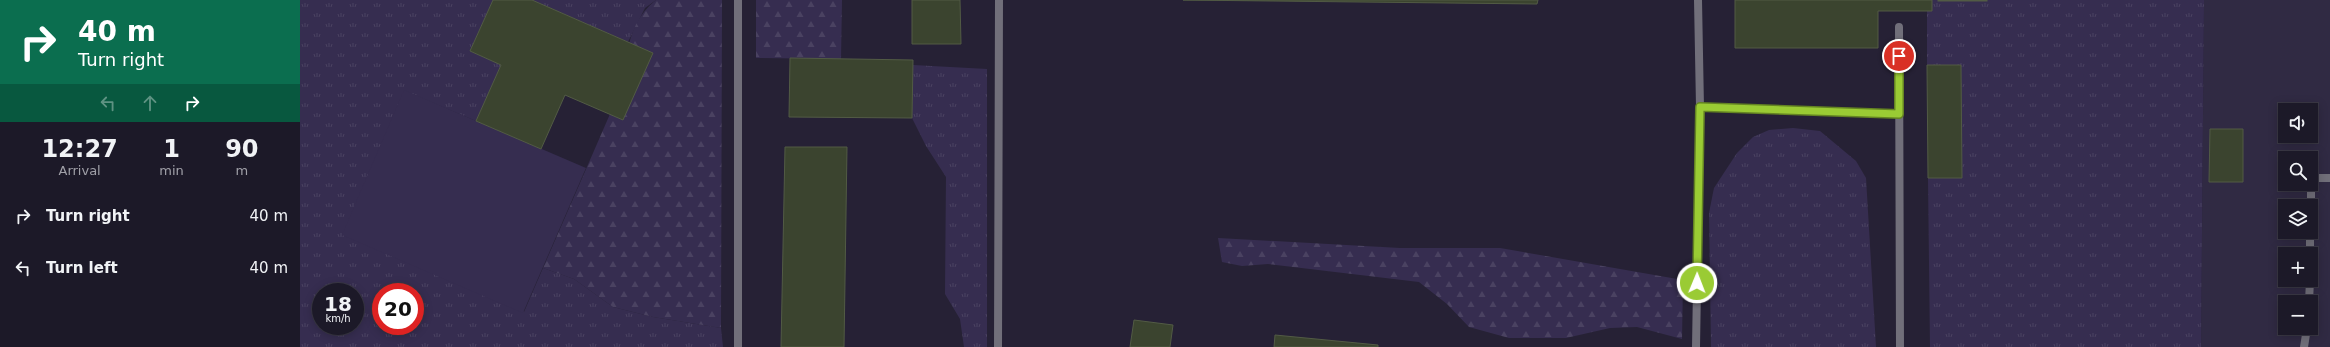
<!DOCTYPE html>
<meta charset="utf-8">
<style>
:root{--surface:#1c1928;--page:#252230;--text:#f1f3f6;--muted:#a0a0a8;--line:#3a3845}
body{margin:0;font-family:"DejaVu Sans",sans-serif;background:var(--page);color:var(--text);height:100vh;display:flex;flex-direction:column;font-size:15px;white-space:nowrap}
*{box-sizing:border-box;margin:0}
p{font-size:13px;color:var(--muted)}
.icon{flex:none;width:22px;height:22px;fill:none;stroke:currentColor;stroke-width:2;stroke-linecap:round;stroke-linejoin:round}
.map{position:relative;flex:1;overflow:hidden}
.drawer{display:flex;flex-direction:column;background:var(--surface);width:300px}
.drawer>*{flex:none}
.hud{background:#0b6e4f;color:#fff;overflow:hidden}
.buttons{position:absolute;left:1978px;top:103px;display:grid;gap:8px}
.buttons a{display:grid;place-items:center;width:40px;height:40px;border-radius:0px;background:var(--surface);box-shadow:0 2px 10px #0003,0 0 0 1px var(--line);font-size:20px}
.speed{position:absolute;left:12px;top:283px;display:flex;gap:8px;font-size:20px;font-weight:700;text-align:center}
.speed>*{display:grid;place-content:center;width:52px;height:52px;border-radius:50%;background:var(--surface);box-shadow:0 2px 10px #0003,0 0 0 1px var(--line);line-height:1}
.speed small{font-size:10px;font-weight:400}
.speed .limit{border:6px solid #d22;background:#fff;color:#111}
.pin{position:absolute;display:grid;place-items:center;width:34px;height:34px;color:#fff;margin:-17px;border:2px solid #fff;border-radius:50%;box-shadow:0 1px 4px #0007}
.me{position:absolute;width:44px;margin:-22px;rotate:1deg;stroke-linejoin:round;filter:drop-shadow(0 0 3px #0008)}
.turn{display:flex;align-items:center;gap:14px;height:84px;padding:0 12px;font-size:18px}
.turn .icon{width:52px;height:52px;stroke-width:2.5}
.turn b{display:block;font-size:28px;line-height:34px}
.lanes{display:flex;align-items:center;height:38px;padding:0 12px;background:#0003;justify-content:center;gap:20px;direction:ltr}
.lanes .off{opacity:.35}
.eta{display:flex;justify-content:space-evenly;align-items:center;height:68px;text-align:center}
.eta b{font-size:24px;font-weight:700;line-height:28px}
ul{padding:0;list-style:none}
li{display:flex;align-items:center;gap:12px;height:52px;padding:0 12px}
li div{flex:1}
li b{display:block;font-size:15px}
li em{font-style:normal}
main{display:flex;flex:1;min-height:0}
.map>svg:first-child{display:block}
.built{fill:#302a43;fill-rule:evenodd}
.grass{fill:url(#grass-tufts);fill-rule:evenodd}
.forest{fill:url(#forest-firs)}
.garden{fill:#362d50}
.building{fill:#3b442f;stroke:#525b45}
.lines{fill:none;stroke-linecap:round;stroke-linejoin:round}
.lane{stroke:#716f7a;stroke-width:8}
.route-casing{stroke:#648422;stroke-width:10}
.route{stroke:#9acb34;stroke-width:7}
</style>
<main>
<section class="drawer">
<div class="hud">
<div class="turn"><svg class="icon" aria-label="right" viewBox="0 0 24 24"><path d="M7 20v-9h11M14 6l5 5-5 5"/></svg><div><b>40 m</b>Turn right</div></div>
<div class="lanes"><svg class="icon off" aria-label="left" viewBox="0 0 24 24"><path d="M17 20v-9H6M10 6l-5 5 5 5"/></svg><svg class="icon off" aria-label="ahead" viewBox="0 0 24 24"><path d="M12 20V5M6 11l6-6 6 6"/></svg><svg class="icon" aria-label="right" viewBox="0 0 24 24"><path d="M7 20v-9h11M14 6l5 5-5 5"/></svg></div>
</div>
<div class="eta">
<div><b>12:27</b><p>Arrival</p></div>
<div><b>1</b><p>min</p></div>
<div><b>90</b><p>m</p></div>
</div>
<ul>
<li><svg class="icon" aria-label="right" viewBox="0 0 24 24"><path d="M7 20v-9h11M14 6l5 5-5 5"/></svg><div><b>Turn right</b></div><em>40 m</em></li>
<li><svg class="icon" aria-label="left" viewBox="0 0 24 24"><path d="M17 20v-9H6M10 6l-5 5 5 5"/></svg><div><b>Turn left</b></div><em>40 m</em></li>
</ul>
</section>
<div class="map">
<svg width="2030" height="347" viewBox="0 0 2030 347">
<defs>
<pattern id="grass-tufts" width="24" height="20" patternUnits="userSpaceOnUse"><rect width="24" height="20" fill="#362d50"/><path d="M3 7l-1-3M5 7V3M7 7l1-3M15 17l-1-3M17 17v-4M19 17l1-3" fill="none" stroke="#4a4261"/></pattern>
<pattern id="forest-firs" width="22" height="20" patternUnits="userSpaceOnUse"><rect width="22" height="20" fill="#362d50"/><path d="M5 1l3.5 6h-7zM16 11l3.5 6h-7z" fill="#4a4261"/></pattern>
</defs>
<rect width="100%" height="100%" fill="#262135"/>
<!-- built -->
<path class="built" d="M1904,0h126v347h-129zM1985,110h26v26h-26zM1985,158h26v26h-26zM1985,206h26v26h-26zM1985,254h26v26h-26zM1985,302h26v26h-26z"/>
<!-- grass -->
<g class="grass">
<path d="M0,0h193l-23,51 31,14 -25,56 -72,-30 120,221 19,-44 31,11 39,28 40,10 68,11 2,19h-423zM21,292h34v34h-34zM81,292h34v34h-34z"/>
<path d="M232,0h124l-11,8 -17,34z"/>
<path d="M1632,0h272l-3,347h-271l-2,-169h34l-1,-113h-34v-54h5z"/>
<path d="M613,65l74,4v278h-23l-4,-28 -15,-25 1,-117 -20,-31 -14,-28z"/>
<path d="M1493,128l27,3 36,30 10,17 10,169h-165l-2,-134 5,-25 23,-35 16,-16 16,-7z"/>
</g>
<!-- forest -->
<g class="forest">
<path d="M356,0h66l-1,328 -68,-11 -40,-10 -39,-28 -31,-11 67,-154 13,6c2,-41 -3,-92 33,-120z"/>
<path d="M456,0h86l-1,59 -85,-1z"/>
<path d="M918,238l182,10h100l183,32 -1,59 -45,-12 -27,1 -44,10h-57l-40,-11 -22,-23 -28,-22 -151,-18 -26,2 -20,-4z"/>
</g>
<!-- garden -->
<path class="garden" d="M104,90l182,78 -63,145 -181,-78z"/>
<!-- building -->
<g class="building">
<path d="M193,0h39l121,53 -30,67 -58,-25 -24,54 -65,-28 25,-56 -31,-14z"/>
<path d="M612,0h48l1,44h-49z"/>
<path d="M883,0h355l-1,4z"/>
<path d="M1435,0h197v11h-54v37h-143z"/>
<rect x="1638" y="0" width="49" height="1"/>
<path d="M490,58l123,2 -1,58 -123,-1z"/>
<path d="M1627,65h34l1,113h-34z"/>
<path d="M1910,129h33v53h-34z"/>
<path d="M485,147h62l-3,200h-63z"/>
<path d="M834,320l39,5 -3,22h-40z"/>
<path d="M975,335l103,10v2h-104z"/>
</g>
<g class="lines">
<!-- lane -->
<g class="lane">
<path d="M438,0v347"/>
<path d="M1599,27l1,320"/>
<path d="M1400,107l199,7"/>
<path d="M2011,206v-28h19"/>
<path d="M2010,254v-22"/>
<path d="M2009,302l1,-22"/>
<path d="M698,347l1,-347"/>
<path d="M1396,347l4,-240 -2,-107"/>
<path d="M2004,347l3,-19"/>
</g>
</g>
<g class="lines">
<!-- route casing -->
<g class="route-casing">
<path id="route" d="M1397,283l3,-176 199,7v-58"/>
</g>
<!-- route -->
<use href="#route" class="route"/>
</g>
</svg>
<div class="buttons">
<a><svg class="icon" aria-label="sound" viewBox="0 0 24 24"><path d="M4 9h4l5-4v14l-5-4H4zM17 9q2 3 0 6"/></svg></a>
<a><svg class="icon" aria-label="search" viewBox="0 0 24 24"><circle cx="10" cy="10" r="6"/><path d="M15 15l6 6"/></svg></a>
<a><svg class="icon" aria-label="layers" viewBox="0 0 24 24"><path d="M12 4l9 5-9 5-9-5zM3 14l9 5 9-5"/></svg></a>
<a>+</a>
<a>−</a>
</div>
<div class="speed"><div>18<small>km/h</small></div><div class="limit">20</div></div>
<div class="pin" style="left:1599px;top:56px;background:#d93025"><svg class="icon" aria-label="arrive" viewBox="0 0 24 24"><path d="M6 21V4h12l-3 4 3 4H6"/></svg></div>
<svg class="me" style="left:1397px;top:283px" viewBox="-20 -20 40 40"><circle r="17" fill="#9acb34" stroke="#fff" stroke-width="3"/><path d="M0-11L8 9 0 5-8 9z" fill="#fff"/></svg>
</div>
</main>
